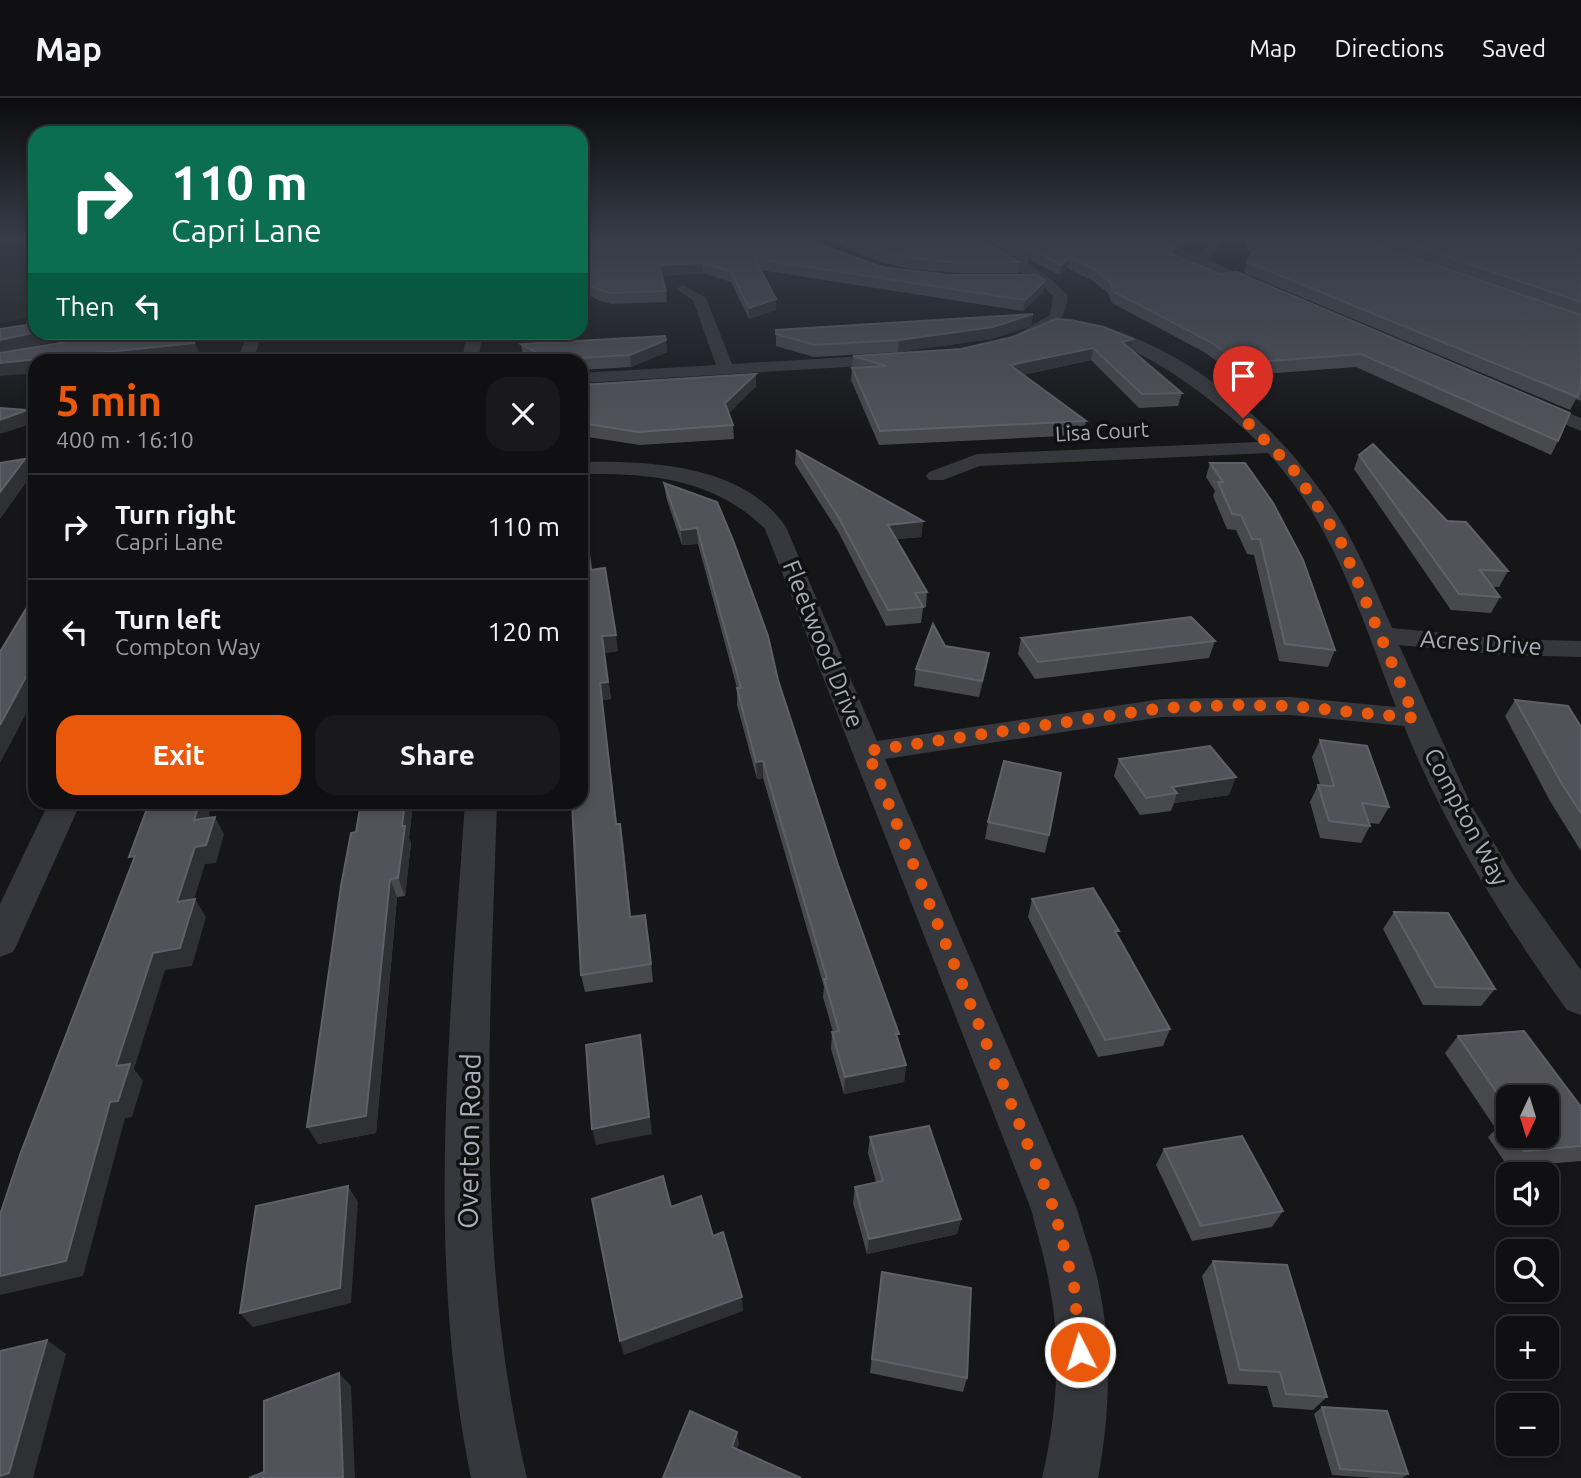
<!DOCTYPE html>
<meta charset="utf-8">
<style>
:root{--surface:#101012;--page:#19191b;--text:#f1f3f6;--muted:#9c9d9f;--line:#303032;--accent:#ea580c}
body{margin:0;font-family:Ubuntu,sans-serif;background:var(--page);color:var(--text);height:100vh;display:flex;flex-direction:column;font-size:26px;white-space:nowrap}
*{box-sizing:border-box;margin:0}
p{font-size:23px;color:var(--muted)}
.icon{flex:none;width:38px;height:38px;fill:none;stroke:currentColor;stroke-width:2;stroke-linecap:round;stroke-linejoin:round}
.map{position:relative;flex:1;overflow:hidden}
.panel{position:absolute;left:28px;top:256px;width:560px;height:455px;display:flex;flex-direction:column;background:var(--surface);border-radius:21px;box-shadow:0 4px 10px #0003,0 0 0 2px var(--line)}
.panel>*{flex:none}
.top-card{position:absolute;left:28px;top:28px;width:560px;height:214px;border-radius:21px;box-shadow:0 4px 10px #0003,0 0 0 2px var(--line);background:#0b6e4f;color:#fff;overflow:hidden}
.needle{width:46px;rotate:184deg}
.buttons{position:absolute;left:1496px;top:987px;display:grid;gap:14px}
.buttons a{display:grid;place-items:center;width:63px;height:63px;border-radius:14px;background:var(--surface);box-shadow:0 4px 10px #0003,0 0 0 2px var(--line);font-size:35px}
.pin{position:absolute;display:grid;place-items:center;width:60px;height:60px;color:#fff;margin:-72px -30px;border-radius:50% 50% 50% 0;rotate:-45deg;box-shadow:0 0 7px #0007}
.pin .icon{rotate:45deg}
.me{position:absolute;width:77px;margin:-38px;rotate:355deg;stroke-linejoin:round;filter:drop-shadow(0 0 5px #0008)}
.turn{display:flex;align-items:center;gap:24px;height:147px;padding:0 28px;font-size:32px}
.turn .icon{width:91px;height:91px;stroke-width:2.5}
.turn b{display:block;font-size:49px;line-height:60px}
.then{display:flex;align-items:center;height:66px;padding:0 28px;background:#0003;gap:14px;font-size:26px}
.round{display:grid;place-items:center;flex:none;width:74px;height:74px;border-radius:21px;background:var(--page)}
.overview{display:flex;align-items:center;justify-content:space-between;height:119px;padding:0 28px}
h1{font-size:42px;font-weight:700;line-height:52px;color:var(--accent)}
.primary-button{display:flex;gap:14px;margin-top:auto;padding:14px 28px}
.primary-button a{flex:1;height:80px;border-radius:21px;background:var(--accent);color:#fff;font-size:28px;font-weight:700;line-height:80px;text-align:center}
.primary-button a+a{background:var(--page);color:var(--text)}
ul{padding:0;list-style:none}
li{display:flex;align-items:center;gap:21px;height:105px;padding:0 28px;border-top:2px solid var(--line)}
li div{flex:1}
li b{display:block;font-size:26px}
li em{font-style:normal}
header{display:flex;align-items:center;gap:42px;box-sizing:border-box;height:98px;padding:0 35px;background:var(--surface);border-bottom:2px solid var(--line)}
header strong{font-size:33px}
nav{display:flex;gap:38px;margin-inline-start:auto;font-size:24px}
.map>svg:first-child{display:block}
.green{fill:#1e261f}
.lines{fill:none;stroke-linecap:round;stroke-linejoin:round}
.minor{fill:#37383d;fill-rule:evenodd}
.wall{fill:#47494d;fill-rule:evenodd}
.shaded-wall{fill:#2f3033}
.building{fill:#525359;stroke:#5f6168;stroke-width:2}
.route{stroke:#ea580c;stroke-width:12;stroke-dasharray:0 21.6}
.labels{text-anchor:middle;stroke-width:7;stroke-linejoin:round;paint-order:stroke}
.far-street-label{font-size:21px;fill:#a8adb8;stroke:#111113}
.street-label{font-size:24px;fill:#a8adb8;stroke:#111113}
.near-street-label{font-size:28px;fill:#a8adb8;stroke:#111113}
</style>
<header>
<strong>Map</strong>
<nav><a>Map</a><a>Directions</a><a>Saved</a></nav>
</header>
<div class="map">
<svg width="1581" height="1380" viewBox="0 0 1581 1380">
<rect width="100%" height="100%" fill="#161618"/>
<!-- green -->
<path class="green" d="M0,139h35v80l-35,6z"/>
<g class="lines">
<!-- minor -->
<g class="minor">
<path d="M961,139c29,0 88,35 106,58 3,24 -28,53 -53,47v-6l36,-21 3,-19 -15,-14z"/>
<path d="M1136,139h17l45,19 15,-19h13l-18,23 66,29 -12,3z"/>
<path d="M683,187l23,13 26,66 165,-10 8,5 -8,5 -316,19v-10l135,-8 -23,-65 -17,-11z"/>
<path d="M1093,226c100,25 193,108 246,194 21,35 37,73 53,110l114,11 75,2v16l-75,-2 -107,-10 72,160 46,76 64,89v45l-14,-5c-64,-89 -122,-182 -163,-284l-114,-11 -128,2 -277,42 192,450c7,26 17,51 22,77 13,63 11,129 -1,192h-56c15,-63 20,-131 7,-195 -4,-25 -12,-49 -18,-74l-266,-680c-51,-51 -115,-56 -184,-55v-12c68,-1 162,2 205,65l91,214 285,-42 128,-2 106,10c-34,-88 -62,-183 -128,-254l-288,13 -37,14h-14l-3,-4 3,-4 48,-18 281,-12c-50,-48 -105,-88 -170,-110l-3,-3z"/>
<path d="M166,234h67l-7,5 -93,8 -8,-5 8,-5z"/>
<path d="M248,234h15l-10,28h-16z"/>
<path d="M467,234h16l-5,28h-16z"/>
<path d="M1530,300l51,20v13l-57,-24 -3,-4 3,-4z"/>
<path d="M49,704h32l-63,140 -5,10 -13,5v-53z"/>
<path d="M465,704h32c-7,227 -23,454 30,676h-56c-46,-224 -21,-450 -6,-676z"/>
</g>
</g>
<!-- wall -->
<g class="wall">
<path d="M818,139h158l43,25 -1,11h-59l-50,-4 -28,-7 -58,-24z"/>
<path d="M982,139h173l19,18 384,186 -7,14 -195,-88 -118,9 -34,-24 -92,-49 -4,-10 -15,-12 -26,-13 -8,7 -30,-16 -2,4z"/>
<path d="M1160,139h29l-7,10z"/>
<path d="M1241,139h113l195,67 -192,-67h211l13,4v160l-5,-2 -6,11 -326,-137 3,-11 4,-8z"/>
<path d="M581,148h243l58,21 67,8 96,6 -2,11 -20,19 -262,-41 15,40 -27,9 -18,-37 -28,-9 -41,3 4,15 1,11 -56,2 -13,-4 -17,-9z"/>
<path d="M1033,216l-2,12 -40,13 -93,13 -84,5 -38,-11v-16z"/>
<path d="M1013,239l118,12 51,44 -4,13 -39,2 -48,-48 -68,15 63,46 -3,14 -204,10 -28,-65 2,-24 108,-7z"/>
<path d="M666,242l1,12 -36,15 -50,3v-10h-51l-7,-3 -2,-13z"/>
<path d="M581,273l5,13 170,-10v12l-27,27 4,12 1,14 -94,6 -59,-9z"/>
<path d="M796,352l127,71 -2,16 -25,2 31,53 -1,15 -3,1 -2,15 -35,3 -47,-93 -44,-69z"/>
<path d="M1359,357l88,66 61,50 -9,16h-7l8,10 -9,16 -40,-3 -97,-141z"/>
<path d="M1210,365l125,187 -7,17 -49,-6 -25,-106 -7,-1 -11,-24 -9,-1 -14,-33 2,-5 -9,-14z"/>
<path d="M664,385l53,19 61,178 60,185 60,176 8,24 -2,17 -60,12 -13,-45 1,-17h1l-10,-35 1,-10 -61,-209 -6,1 -20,-74v-17l-39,-144 -16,1 -16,-48z"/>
<path d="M592,472l26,81 -14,2 7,46 -9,1 15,124 6,17 8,76 17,15 5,50 -68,10 -4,-17 -8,-166 -3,1z"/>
<path d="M1021,540l194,3 -6,17 -174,21 -17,-25z"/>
<path d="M945,548l44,7 -3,17 -7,27 -65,-11 2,-17z"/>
<path d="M1515,602l66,27v124l-31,-50 -45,-85z"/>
<path d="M1320,642l69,67 -10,17 -10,-1 1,3 -9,17 -41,-5 -10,-36 8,-17h2l-8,-28z"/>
<path d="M1119,661l110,36 -55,8 -3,8 -31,4 -26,-39z"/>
<path d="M361,704h52l-4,36 2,5 -6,53 -8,1 -21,236 -58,11 38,-312z"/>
<path d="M988,724l61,13 -4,18 -60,-14z"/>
<path d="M1032,801l85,36 53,94 -7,17 -65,11 -70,-140z"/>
<path d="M1394,814l101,77 -14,17 -58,-1 -40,-76z"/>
<path d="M1458,938l123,71v54l-73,6 -20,-30 8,-8 -51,-76zM1508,999l39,39h-39z"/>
<path d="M870,1039l91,82 -4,15 -90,20 -14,-51 2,-16 21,-5 -8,-29z"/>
<path d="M1164,1051l119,62 -11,16 -80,14 -36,-76z"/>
<path d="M1213,1163l114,136 -14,13 -40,-3 -6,-21 -39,-2 -26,-108z"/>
<path d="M882,1174l85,106 -4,14 -93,-19z"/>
<path d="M1322,1309l86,67 -6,4h-27l-43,-3 -18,-61z"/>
</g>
<!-- shaded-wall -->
<g class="shaded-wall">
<path d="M1184,139h5l-7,10z"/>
<path d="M1069,159l-2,11 -8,7 2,-10z"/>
<path d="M702,165l1,10 -43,3 -1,-11z"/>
<path d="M1045,183l-2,11 -20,19 2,-11z"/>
<path d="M776,201v11l-27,9v-11z"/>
<path d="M1033,216l-2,12 -40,13 -93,13 1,-12z"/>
<path d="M37,234h105l-65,5 -77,16v-13z"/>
<path d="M1133,241l-3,13 -8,-10z"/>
<path d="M666,242l1,12 -36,15 -1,-12z"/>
<path d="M195,245l5,12 -53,5h-112v13l-35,3v-13z"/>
<path d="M1093,250l-2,12 -82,18 1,-13z"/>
<path d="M585,274l2,13 -6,3v-14z"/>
<path d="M756,276v12l-30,30 -1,-13z"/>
<path d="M27,312l7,13 -34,11v-14z"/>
<path d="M25,361l8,14 -33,46v-27z"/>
<path d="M923,423l-2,16 -34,3 1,-15z"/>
<path d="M697,430l1,16 -16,1 -1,-15z"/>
<path d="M616,537l2,16 -14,2 7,46 -9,1 17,142 -19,-159 2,-47z"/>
<path d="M989,555l-3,17 -7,27 3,-16z"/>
<path d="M35,562v37l-35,66v-38z"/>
<path d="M763,663v17l-6,1 -1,-17z"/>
<path d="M1236,679l-7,18 -55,8 3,-10 -5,-6z"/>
<path d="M200,704h12l-3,11 1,3 -6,21 -10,-17z"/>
<path d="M405,704h8l-4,36 2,5 -6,53 -7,-18z"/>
<path d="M568,704h6l1,7 -5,1z"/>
<path d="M215,719l9,17 -8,29 -11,1 -17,55 -11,-17 18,-55z"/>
<path d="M620,726l3,17 10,93 -3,-17z"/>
<path d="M390,781l7,18 -21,236 -58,11 -11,-17z"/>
<path d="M195,801l11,18 -14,49 -27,4 -31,99 9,12 -11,36 -7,1 -42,158 -83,19v-19l116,-210 37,-113z"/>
<path d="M640,937l3,18 9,81 -56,11 -4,-16z"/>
<path d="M906,967l-2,17 -60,12 1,-17z"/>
<path d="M348,1088l10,16 -7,101 -98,24 -13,-14z"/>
<path d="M961,1121l-4,15 -90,20 2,-15z"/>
<path d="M742,1199l1,14 -119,44 -4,-14z"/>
<path d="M47,1242l19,14 -33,124h-33z"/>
<path d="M339,1275l12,13 4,92h-12z"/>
<path d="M737,1334l2,12 -6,15 -1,-12z"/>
</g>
<!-- building -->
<g class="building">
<path d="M614,139h198l12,9 58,21 67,8h88l8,6 -20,19 -270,-41 21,40 -27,9 -18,-36 -29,-9 -43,2 7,26 -56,2 -13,-4 -16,-8v-35z"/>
<path d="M845,139h131l43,25 -59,1 -50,-5 -28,-6z"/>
<path d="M1001,139h154l21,9 -6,7 50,21 17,-2 333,141 -12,28 -197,-87 -119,9 -35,-23 -93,-48 -4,-10 -15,-12 -26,-13 -8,8 -30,-16 -3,3z"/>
<path d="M1250,139h104l227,78v72l-4,10 -330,-135 9,-15z"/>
<path d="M1389,139h179l13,4v61z"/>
<path d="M1033,216l-40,13 -94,13 -84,5 -39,-11v-4z"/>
<path d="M1055,221l15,1 34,7 29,12 -11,3 60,51 -40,1 -49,-46 -83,17 76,56 -206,10 -28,-63 35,-2 -34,-10 108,-7 52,-12z"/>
<path d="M27,223h8v11h2l-37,8v-11l27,-4z"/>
<path d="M163,235l32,10 -195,20v-10l72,-12z"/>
<path d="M665,238l1,4 -36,15 -51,3v2h-29l-29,-16z"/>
<path d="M756,276l-31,29 8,22 -95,7 -57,-9v-38z"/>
<path d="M0,310l27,2 -27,10z"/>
<path d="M1373,346l74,77 19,1 42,49 -28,-1 20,27 -41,-3 -100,-139z"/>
<path d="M796,352l127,71 -35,4 39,67 -12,1 8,14 -35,3 -49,-92z"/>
<path d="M25,361l-25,33v-29z"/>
<path d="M1210,365h35l28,40 30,57 32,90 -50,-6 -25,-105h-8l-11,-24 -9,-1 -14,-32h5z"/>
<path d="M664,385l53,19 16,38 35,96 10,44 60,185 61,169h-3l10,31 -61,12 -13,-45 7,-1 -15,-52h3l-64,-218 -7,1 -19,-74h4l-44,-160 -16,2z"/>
<path d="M581,393l10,79 14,-2 11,67 -14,1 6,46 -8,1 16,141h4l10,93 15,-2 6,49 -70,11 -9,-173h9z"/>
<path d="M35,496v66l-35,65v-73z"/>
<path d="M1191,519l24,24 -177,21 -17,-24z"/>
<path d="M933,526l12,22 44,7 -7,28 -66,-12z"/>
<path d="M1515,602l53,6 13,21v86l-19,-29z"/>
<path d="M1320,642l47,6 22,61 -27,-4 8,23 -41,-5 -11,-36 16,1z"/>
<path d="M1210,648l26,31 -64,10 5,6 -31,5 -27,-39z"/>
<path d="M1004,663l57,12 -12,62 -61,-13z"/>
<path d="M154,704h46l-6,18 21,-3 -9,28 -11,2 -18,55 18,-3 -15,49 -27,5 -37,113 14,-2 -12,37 -8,1 -44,159 -66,15v-61l21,-63 114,-296 -6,1 19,-51h4z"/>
<path d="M361,704h44l-3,24h3l-7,52 -8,1 -24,237 -59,11 34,-241 10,-53 5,-1z"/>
<path d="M1093,790l26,43h-4l55,98 -65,11 -73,-141z"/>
<path d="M1394,814l54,1 47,76 -59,-2z"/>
<path d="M1524,933l57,76v39l-57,5 -10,-15h33v-39h-39v12l-50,-73z"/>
<path d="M640,937l9,82 -57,12 -6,-84z"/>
<path d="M1503,1022h5v8z"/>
<path d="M929,1028l32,93 -92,20 -14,-52 28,-6 -13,-44z"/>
<path d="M1242,1038l41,75 -82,15 -37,-77z"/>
<path d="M663,1078l8,31 30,-11 12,40 10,-4 19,65 -122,44 -28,-142z"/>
<path d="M348,1088l-8,102 -100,25 16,-107z"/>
<path d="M1213,1163l74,4 40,132 -41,-3 -6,-22 -40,-2z"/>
<path d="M882,1174l89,16 -4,90 -95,-19z"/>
<path d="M47,1242l-38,133 -9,3v-125z"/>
<path d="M339,1275l4,105h-94l15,-6v-71z"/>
<path d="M1322,1309l65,4 21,63 -68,-5z"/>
<path d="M690,1313l47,21 -5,15 69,31h-138z"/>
</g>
<!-- sky -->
<linearGradient id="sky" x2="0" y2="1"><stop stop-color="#0c0c0d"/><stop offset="0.42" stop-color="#363c48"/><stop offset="1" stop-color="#363c48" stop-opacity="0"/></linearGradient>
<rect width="1581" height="333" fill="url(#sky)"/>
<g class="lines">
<!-- route -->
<path class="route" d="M1080,1254l-6,-66 -20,-77 -187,-458 295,-43 73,-3 55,1 125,12 -75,-178 -47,-71 -50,-51"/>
</g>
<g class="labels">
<!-- far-street labels -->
<g class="far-street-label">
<text transform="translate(1102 334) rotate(-3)" y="7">Lisa Court</text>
</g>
<!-- street labels -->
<g class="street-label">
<text transform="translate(1481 545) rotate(4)" y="8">Acres Drive</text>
<text transform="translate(823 546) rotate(68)" y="8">Fleetwood Drive</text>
<text transform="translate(1466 719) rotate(62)" y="8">Compton Way</text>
</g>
<!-- near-street labels -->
<g class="near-street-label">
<text transform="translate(469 1043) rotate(-89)" y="10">Overton Road</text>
</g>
</g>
</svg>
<div class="buttons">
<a><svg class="needle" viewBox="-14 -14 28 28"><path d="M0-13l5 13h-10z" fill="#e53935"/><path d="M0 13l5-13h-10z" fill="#9c9d9f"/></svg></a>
<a><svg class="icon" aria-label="sound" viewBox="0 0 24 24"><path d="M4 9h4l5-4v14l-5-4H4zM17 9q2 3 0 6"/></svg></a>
<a><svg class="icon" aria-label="search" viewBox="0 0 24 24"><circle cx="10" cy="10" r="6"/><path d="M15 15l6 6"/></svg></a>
<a>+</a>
<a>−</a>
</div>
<div class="pin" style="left:1243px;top:320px;background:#d93025"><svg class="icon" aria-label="arrive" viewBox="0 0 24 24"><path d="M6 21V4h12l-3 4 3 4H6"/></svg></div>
<svg class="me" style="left:1080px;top:1254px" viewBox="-20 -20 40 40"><circle r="17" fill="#ea580c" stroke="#fff" stroke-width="3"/><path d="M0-11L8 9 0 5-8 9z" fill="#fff"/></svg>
<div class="top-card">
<div class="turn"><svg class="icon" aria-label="right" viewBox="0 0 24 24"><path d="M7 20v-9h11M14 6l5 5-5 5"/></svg><div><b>110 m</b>Capri Lane</div></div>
<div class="then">Then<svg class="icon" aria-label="left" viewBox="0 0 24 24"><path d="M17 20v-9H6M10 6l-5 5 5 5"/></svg></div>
</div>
<section class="panel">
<div class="overview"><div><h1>5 min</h1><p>400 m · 16:10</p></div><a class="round"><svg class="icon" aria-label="close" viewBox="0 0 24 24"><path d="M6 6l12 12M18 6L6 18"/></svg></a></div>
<ul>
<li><svg class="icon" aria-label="right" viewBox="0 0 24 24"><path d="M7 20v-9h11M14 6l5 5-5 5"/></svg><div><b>Turn right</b><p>Capri Lane</p></div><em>110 m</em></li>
<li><svg class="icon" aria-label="left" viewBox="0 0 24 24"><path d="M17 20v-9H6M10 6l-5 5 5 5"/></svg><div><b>Turn left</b><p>Compton Way</p></div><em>120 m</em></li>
</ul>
<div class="primary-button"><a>Exit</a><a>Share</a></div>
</section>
</div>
